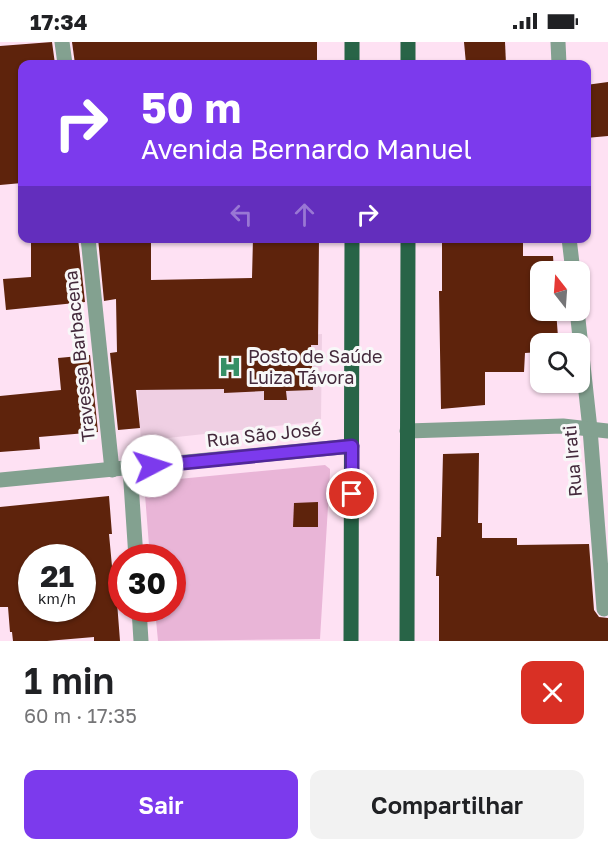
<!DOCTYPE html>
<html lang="pt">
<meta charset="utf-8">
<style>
:root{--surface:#fff;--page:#f2f2f2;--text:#202124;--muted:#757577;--accent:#7c3aed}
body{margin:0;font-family:"Golos Text",sans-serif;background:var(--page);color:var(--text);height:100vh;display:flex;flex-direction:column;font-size:22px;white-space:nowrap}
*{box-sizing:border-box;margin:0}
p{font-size:20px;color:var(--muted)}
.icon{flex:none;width:33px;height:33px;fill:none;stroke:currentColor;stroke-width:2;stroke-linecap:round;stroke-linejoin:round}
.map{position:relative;height:599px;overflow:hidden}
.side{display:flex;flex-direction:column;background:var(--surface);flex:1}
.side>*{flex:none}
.top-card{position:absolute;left:18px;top:18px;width:573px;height:183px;border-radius:12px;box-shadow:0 2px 4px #0004;background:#7c3aed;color:#fff;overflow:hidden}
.needle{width:39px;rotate:343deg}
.controls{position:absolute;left:530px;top:219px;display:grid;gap:12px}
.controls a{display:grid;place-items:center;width:60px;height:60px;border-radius:12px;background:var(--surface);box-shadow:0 2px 4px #0004;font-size:30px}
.speed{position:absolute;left:18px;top:502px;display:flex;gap:12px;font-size:30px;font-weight:700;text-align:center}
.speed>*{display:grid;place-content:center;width:78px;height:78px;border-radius:50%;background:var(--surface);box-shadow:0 2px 4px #0004;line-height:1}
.speed small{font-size:15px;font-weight:400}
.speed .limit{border:9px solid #d22;background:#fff;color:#111}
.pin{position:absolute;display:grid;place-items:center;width:51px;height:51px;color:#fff;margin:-26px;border:3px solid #fff;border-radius:50%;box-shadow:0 2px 6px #0007}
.me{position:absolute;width:66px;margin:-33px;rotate:85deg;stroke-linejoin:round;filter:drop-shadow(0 0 4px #0008)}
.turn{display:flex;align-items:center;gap:21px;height:126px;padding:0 24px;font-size:27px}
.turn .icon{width:78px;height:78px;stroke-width:2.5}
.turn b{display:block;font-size:42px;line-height:51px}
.lanes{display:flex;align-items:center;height:57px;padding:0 24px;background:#0003;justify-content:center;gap:30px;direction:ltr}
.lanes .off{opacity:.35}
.round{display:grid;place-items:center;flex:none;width:63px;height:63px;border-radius:12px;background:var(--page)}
.summary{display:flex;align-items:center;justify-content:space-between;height:102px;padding:0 24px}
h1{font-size:36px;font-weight:600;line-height:45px}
.button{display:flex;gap:12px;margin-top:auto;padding:12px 24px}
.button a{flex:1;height:69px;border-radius:12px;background:var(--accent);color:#fff;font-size:24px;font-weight:600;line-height:69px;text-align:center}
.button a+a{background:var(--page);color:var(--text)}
.status{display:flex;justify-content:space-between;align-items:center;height:42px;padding:0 30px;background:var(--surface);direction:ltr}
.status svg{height:16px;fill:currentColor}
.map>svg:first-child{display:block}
.built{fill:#efcfe3}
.green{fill:#e9b5d7}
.building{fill:#5e230c;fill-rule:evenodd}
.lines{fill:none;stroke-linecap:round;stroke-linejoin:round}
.lane{stroke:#83a190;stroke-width:15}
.street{stroke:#83a190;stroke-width:15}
.primary{stroke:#286447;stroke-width:15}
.route-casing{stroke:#51269a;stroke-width:15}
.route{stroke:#7c3aed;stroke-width:10}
.labels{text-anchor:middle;stroke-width:6;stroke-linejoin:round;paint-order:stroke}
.street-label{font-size:18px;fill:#43293b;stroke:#f8f8f8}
.poi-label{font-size:18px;fill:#43293b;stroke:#f8f8f8;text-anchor:start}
</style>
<div class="status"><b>17:34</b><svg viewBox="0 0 49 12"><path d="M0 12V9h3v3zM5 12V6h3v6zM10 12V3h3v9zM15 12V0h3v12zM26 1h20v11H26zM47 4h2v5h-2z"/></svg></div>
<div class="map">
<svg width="608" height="599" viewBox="0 0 608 599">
<rect width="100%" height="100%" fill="#fee1f3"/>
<!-- built -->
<path class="built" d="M138,276l112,21 72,-5 -1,87 -180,20 -3,-46z"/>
<!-- green -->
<path class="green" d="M325,423l5,4v4l-10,166 -162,2 -3,-32h17v-51h-22l-5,-63 4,-7 9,-7z"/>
<!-- building -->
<g class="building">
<path d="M52,0l3,22h-33v119l-22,2v-139z"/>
<path d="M72,0h245v22h-242z"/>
<path d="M464,0h41l1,22h-40z"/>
<path d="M608,40v54l-22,2v-53z"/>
<path d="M31,196h47l7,64 -79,8 -3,-31 28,-2z"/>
<path d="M98,196h53v42l101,-2 1,-40h66l-1,107h-7l2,45 -27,1 1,9h-23v-9l-40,2v-4l-88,1 4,38 -22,2 -8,-77 7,-1 -1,-53 -12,2z"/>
<path d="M442,196h81v18h30l1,16h-14v38h16l2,27 -5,1 1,6h-14v8l-15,1 -1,19h-39v33l-44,4 -2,-118h3z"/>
<path d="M90,313l8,77 -59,5 1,12 -40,3v-56l61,-6 -3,-32z"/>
<path d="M479,411l-1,70h4v15h35v7l72,-1 5,66 5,7 9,1v23h-169v-65h-3l1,-39h4l2,-83z"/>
<path d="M109,454l3,38h-3l4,43 2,-1 5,65h-26v-4l-47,4h-34l-1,-9h-2l-2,-25h-8v-100zM32,516h50v51h-50z"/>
<path d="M318,460v25h-25l1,-24z"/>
</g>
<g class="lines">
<!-- lane -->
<path class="lane" d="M62,0l3,22"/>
<!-- street -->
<g class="street">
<path d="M558,0l1,22"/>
<path d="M88,196l24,232"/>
<path d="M569,196l4,34"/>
<path d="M577,268l13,119 14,180"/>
<path d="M407,389l156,-5 45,5"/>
<path d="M130,426l6,90"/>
<path d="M0,438l352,-34"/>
<path d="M139,567l2,32"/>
</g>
<!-- primary -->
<g class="primary">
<path d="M352,22v-22"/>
<path d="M408,22v-22"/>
<path d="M351,599l1,-403"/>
<path d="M407,599l1,-403"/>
</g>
</g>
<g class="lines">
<!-- route casing -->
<g class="route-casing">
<path id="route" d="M152,424l200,-20v48"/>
</g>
<!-- route -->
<use href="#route" class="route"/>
</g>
<!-- icons -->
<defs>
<g id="hospital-bare" transform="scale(1.8)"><path d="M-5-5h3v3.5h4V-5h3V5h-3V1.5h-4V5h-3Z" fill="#369066" stroke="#f8f8f8" stroke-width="2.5" paint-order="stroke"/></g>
</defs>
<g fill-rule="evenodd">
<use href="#hospital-bare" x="230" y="325"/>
</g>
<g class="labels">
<!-- street labels -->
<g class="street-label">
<text transform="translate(80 314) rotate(-96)" y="6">Travessa Barbacena</text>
<text transform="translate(264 393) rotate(-6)" y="6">Rua São José</text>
<text transform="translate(573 419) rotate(-95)" y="6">Rua Irati</text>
</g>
<!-- poi labels -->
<g class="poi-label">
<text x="248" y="321">Posto de Saúde<tspan x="248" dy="21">Luiza Távora</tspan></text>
</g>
</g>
</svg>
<div class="controls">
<a><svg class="needle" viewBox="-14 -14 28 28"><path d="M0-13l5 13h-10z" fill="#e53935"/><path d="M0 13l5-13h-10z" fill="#757577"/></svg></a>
<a><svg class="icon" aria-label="search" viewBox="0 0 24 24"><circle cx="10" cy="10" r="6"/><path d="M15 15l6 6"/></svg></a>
</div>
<div class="speed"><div>21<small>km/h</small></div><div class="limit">30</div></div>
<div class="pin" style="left:352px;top:452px;background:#d93025"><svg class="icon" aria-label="arrive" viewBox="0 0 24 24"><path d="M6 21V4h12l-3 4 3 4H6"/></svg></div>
<svg class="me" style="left:152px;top:424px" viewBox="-20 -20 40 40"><circle r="19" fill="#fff"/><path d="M0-13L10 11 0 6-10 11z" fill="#7c3aed"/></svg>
<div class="top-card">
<div class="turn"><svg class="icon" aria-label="right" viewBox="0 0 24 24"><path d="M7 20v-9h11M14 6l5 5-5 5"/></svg><div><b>50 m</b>Avenida Bernardo Manuel</div></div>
<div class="lanes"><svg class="icon off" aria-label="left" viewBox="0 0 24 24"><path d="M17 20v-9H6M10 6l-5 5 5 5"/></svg><svg class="icon off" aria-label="ahead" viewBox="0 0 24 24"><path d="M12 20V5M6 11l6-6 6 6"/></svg><svg class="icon" aria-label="right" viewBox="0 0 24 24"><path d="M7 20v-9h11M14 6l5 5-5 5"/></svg></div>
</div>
</div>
<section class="side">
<div class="summary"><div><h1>1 min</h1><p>60 m · 17:35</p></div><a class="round" style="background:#d93025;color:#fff"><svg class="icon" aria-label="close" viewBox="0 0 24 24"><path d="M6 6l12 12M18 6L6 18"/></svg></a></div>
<div class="button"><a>Sair</a><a>Compartilhar</a></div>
</section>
